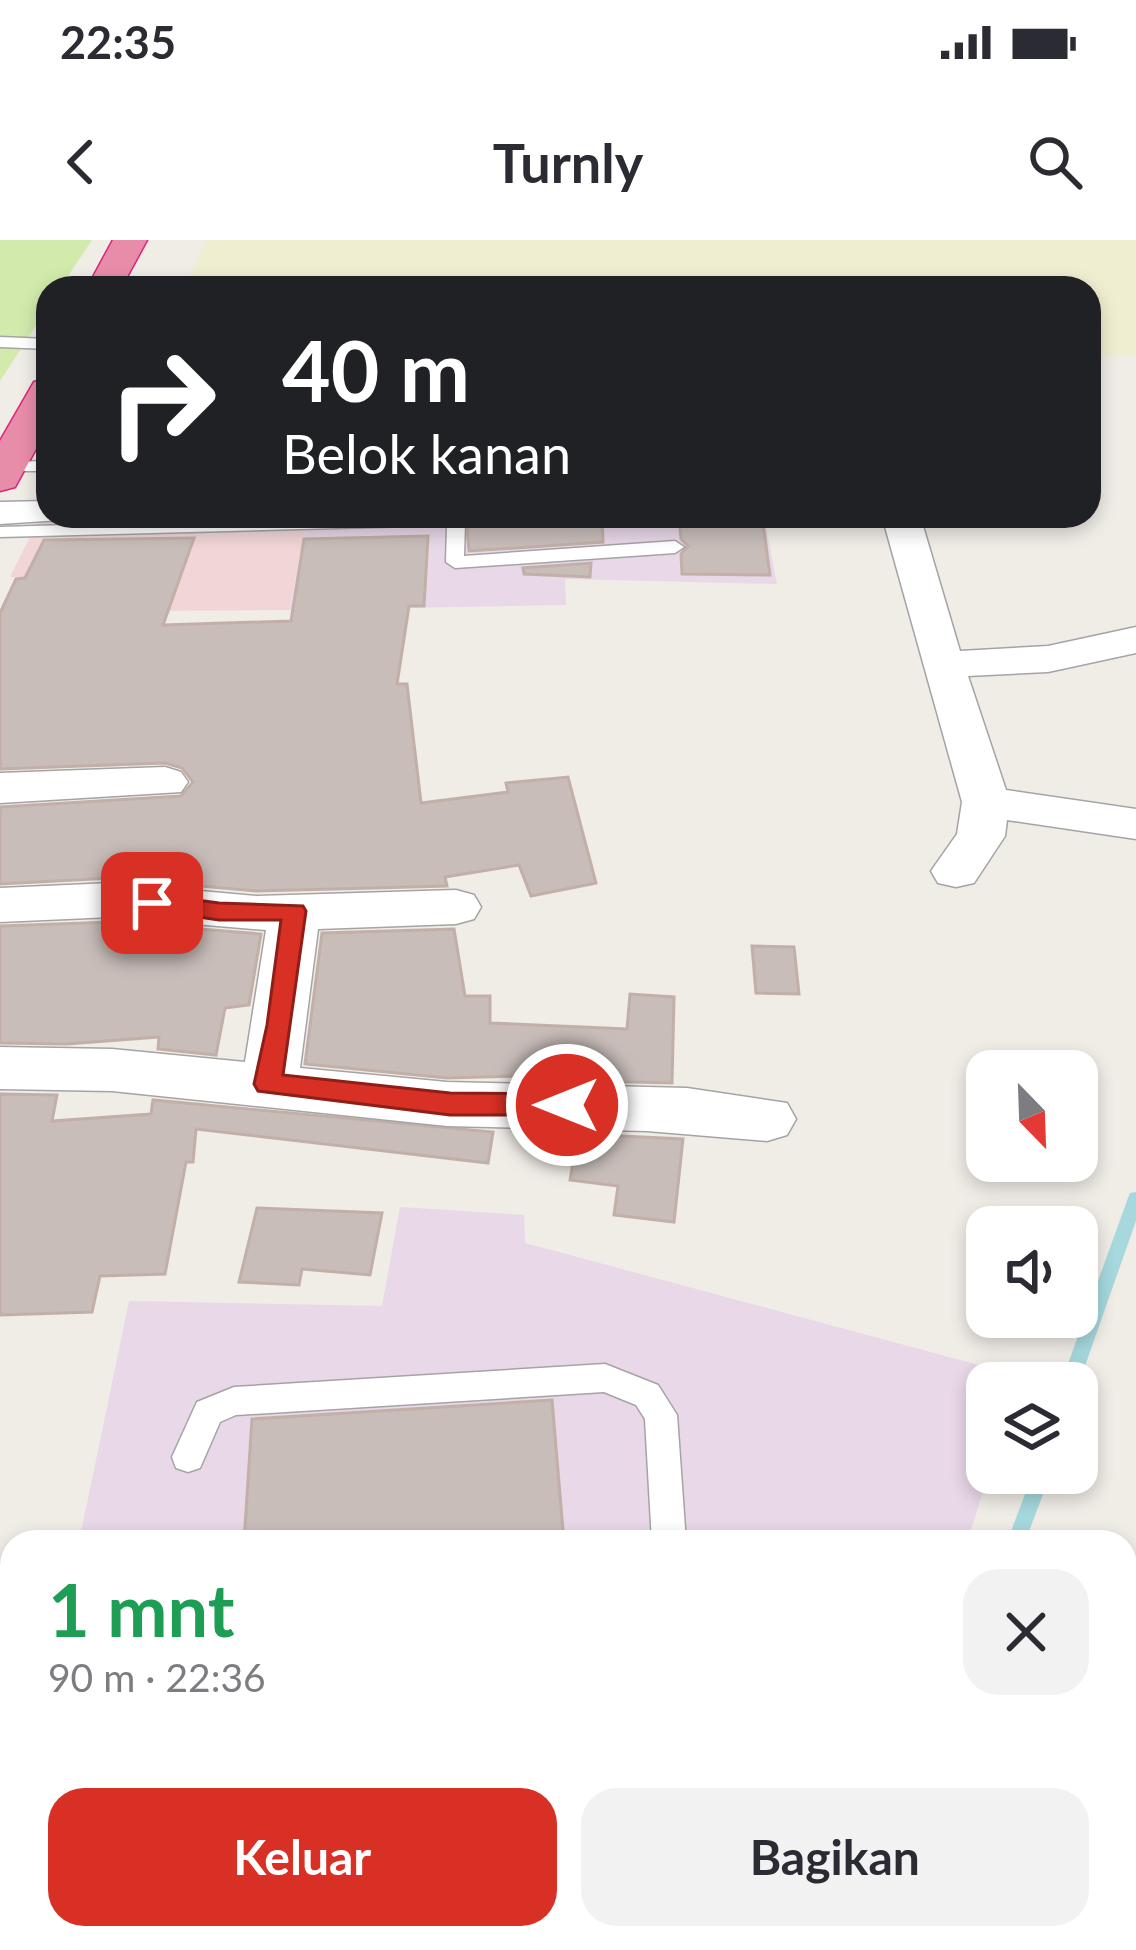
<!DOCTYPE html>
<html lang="id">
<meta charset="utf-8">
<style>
:root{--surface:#fff;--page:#f2f2f3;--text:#2b2b33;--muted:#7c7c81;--accent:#d93025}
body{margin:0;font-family:Lato,sans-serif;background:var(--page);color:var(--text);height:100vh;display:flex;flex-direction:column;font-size:45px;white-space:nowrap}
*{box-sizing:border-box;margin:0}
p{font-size:39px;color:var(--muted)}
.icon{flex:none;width:66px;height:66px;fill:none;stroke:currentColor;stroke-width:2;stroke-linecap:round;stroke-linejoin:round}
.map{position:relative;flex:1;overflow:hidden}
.sheet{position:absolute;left:0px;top:1290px;width:1137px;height:420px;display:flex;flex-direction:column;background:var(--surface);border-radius:36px 36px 0 0;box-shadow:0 6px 18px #0003}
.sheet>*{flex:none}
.guide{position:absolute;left:36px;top:36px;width:1065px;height:252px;border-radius:36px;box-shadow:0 6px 18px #0003;background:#202124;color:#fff;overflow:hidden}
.needle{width:78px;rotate:157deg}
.fabs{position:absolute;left:966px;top:810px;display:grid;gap:24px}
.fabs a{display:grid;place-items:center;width:132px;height:132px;border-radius:24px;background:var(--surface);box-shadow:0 6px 18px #0003;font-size:60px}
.pin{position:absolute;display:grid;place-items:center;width:102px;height:102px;color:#fff;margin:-51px;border-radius:24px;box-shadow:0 6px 18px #0006}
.me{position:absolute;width:132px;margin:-66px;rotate:270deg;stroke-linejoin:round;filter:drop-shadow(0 0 9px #0008)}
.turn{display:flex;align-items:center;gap:42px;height:252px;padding:0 48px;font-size:54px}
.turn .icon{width:156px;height:156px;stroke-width:2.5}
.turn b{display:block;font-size:84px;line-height:102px}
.round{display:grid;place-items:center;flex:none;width:126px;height:126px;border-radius:36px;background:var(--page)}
.summary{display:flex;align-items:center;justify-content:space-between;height:204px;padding:0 48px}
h1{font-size:72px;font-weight:700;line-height:90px;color:#1e9e55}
.button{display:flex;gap:24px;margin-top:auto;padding:24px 48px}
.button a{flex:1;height:138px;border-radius:36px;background:var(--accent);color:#fff;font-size:48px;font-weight:700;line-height:138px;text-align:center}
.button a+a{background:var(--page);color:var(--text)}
.status{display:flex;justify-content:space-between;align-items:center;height:84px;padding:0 60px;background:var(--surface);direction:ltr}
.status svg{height:33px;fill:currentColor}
header{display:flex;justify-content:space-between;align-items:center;height:156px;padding:0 48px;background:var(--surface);font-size:54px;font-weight:700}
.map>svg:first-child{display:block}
.commercial{fill:#f1d5d7}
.industrial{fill:#e9d8e8}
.farmland{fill:#efeed1}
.grass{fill:#d2ebac}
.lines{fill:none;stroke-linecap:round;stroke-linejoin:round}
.stream{fill:#a6d8de;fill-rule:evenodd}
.building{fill:#c8bdb9;stroke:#c2b0a8;stroke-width:3}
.lane-casing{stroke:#a4a4a4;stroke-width:3}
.street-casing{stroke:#a4a4a4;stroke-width:3}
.highway-casing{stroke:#dd247a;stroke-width:3}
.lane{fill:#fff;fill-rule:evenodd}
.street{fill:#fff;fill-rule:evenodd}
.highway{fill:#e88da9;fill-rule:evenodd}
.route{fill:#d93025;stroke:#8d1f18;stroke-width:3}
</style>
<div class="status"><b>22:35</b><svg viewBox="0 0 49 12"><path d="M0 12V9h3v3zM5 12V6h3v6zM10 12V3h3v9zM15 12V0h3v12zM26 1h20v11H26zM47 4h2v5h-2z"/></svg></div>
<header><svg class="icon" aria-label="back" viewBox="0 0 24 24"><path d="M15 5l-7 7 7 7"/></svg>Turnly<svg class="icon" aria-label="search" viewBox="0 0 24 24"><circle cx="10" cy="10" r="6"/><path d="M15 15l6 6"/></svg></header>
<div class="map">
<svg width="1136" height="1710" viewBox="0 0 1136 1710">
<rect width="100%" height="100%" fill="#f0ece6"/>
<!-- commercial -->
<path class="commercial" d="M91,276h217l-19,94 -133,1 12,-33 -158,-1 29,-58z"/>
<!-- industrial -->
<g class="industrial">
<path d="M308,276h456l13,68 -212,-5 1,26 -277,5z"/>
<path d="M400,967l124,8 1,28 495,133 -2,7h-31l2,90 -22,69h-888l50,-241 253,5z"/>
<path d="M12,1528v170h887l1,12h-900v-181z"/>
<path d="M1136,1535v175h-30v-12h19v-124z"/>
</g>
<!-- farmland -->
<path class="farmland" d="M206,0h930v116l-47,1v-69h-496l-1,-9 -210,9h-197z"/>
<!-- grass -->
<path class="grass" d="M0,0h92l-32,48h-12v19l-48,74z"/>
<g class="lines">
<!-- stream -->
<g class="stream">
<path d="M1136,952v29l-57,162 -2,4v-4h-16l67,-185 2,-5z"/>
<path d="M1033,1233h18l-26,69h-18z"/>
<path d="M930,1698h22l1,12h-22z"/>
</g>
</g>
<!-- building -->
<g class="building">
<path d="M466,276h136l1,26 -134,9z"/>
<path d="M679,276h83l8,59 -88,-1 -1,-20 7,-8 -7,-7z"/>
<path d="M428,296l-4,70h-15l-12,78h10l14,119 87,-11 -2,-9 62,-6 28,106 -65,13 -12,-31 -74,12 2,9 -190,5 -145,-13 -112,6v-77l181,-11 12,-14 -11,-14 -17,-5 -165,6v-156l16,-34 9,-1 19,-38 150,-2 -31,87 128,-4 13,-82z"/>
<path d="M591,323l-1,14 -66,-3 -1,-6z"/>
<path d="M112,682l149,12 -12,71 -24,3 -9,47 -58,-6 1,-12 -92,7 -67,-1v-117z"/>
<path d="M454,689l11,67h25v27l137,6 3,-35 44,3 -2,86 -84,-2 1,-7 -142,4 -142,-14 17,-131z"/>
<path d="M752,706l42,1 5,47 -43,-1z"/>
<path d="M0,854l57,1 -5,26 99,-7 2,-14 340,32 -5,31 -292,-34 -3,33h-7l-21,112 -65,2 -8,36 -92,3z"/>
<path d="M578,894l105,5 -9,83 -60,-7 4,-29 -48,-6z"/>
<path d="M257,968l125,5 -12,62 -68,-6 -3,16 -60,-3z"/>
<path d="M552,1160l12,142h-320l8,-123z"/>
</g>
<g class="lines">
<!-- lane casing -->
<g class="lane-casing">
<g id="lane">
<path d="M0,97l48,2v10l-48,-2z"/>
<path d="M48,221v10h-48v-8l6,-1z"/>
<path d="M369,276h91l5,5 -1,35 211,-15 9,6 -9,6 -220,15 -9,-6 1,-37 -447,12v-10z"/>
<path d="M605,1124l53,21 19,30 9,127h-34l-7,-123 -9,-14 -32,-13 -368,23 -16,7 -20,46 -12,4 -12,-4 -4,-11 25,-55 37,-15z"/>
<path d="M12,1553v38l-12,1v-38z"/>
</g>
</g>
<!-- street casing -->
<g class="street-casing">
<g id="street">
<path d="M48,261v15h16l-3,4 -61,4v-22z"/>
<path d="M882,276h38l40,135 88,-5 88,-19v26l-88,19 -80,4 38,114 130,19v30l-129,-19 -2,16 -31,47 -18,4 -18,-4 -7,-12 26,-37 5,-32z"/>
<path d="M165,527l16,5 7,10 -7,10 -181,11v-30z"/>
<path d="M112,643l145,13 199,-6 18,5 7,12 -7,12 -18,5 -138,5 -18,139 147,14 240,6 100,15 9,16 -9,16 -20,6 -120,-10 -200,-5 -335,-35 -112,-2v-42l112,2 133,13 21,-132 -154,-13 -112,5v-34z"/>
</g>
</g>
<!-- highway casing -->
<g class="highway-casing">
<g id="highway">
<path d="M113,0h34l-26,48h-34z"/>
<path d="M48,138v49l-33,60 -15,4v-50l34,-59z"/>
</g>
</g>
<!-- lane -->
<use href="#lane" class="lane"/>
<!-- street -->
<use href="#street" class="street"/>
<!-- highway -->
<use href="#highway" class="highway"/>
</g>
<!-- route -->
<path class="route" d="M152,654l67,9 84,3 3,5 -23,164 167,18 117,1 14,11 -14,10h-117l-192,-24 -4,-7 13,-59 14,-105h-62l-76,-11 -3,-6z"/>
</svg>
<div class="fabs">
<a><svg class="needle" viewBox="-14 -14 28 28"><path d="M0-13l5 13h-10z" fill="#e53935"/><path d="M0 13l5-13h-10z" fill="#7c7c81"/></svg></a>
<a><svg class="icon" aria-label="sound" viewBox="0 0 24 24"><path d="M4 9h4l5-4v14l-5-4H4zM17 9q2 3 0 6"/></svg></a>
<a><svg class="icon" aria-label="layers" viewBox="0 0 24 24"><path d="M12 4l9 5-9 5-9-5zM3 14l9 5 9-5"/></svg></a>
</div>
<div class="pin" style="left:152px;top:663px;background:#d93025"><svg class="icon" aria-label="arrive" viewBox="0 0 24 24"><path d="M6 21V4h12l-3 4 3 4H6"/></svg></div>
<svg class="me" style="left:567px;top:865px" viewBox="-20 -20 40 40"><circle r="17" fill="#d93025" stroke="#fff" stroke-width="3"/><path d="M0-11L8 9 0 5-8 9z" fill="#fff"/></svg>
<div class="guide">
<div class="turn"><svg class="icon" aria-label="right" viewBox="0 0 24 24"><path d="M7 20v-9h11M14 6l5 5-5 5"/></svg><div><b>40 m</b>Belok kanan</div></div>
</div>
<section class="sheet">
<div class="summary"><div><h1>1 mnt</h1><p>90 m · 22:36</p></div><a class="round"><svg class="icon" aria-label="close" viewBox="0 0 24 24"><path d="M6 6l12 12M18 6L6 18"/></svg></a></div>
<div class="button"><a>Keluar</a><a>Bagikan</a></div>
</section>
</div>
